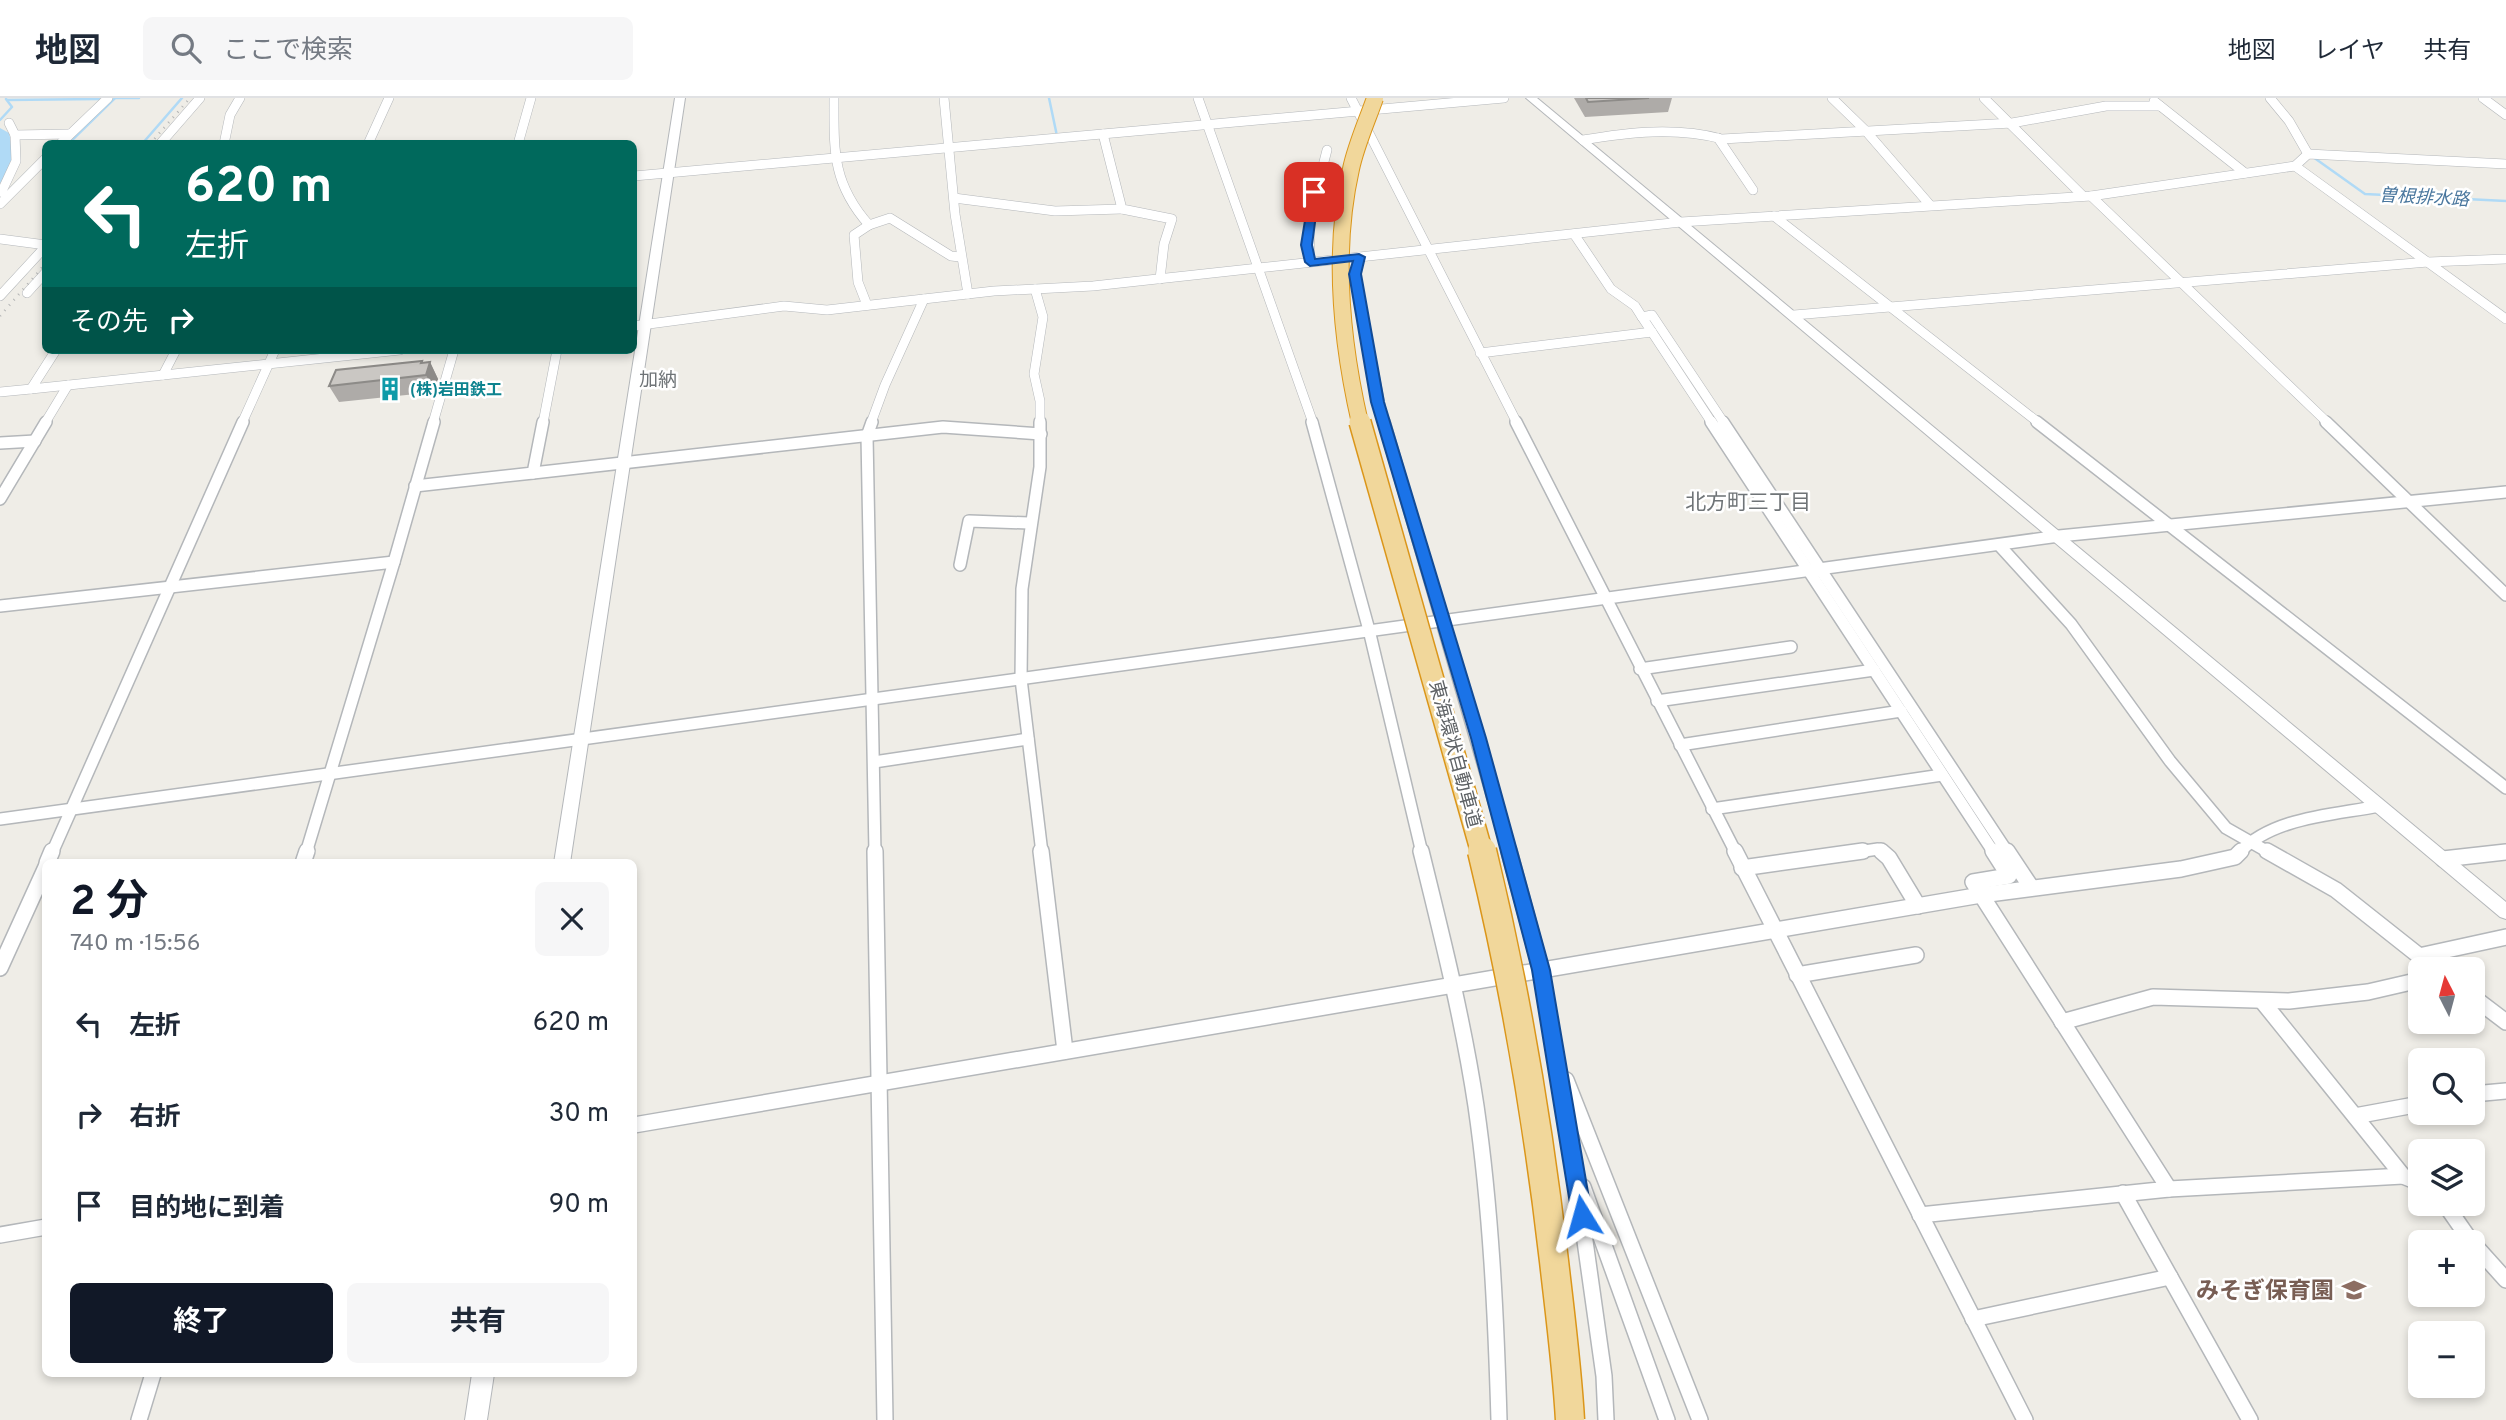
<!DOCTYPE html>
<html lang="ja">
<meta charset="utf-8">
<style>
:root{--surface:#fff;--page:#f6f6f7;--text:#1f2937;--muted:#747a83;--line:#e0e1e3;--accent:#111827}
body{margin:0;font-family:Overpass,"Noto Sans JP",sans-serif;background:var(--page);color:var(--text);height:100vh;display:flex;flex-direction:column;font-size:26px;white-space:nowrap}
*{box-sizing:border-box;margin:0}
p{font-size:23px;color:var(--muted)}
.icon{flex:none;width:38px;height:38px;fill:none;stroke:currentColor;stroke-width:2;stroke-linecap:round;stroke-linejoin:round}
.map{position:relative;flex:1;overflow:hidden}
.drawer{position:absolute;left:42px;top:761px;width:595px;height:518px;display:flex;flex-direction:column;background:var(--surface);border-radius:10px;box-shadow:0 4px 10px #0003}
.drawer>*{flex:none}
.top-card{position:absolute;left:42px;top:42px;width:595px;height:214px;border-radius:10px;box-shadow:0 4px 10px #0003;background:#00695c;color:#fff;overflow:hidden}
.needle{width:46px;rotate:354deg}
.tools{position:absolute;left:2408px;top:859px;display:grid;gap:14px}
.tools a{display:grid;place-items:center;width:77px;height:77px;border-radius:10px;background:var(--surface);box-shadow:0 4px 10px #0003;font-size:35px}
.pin{position:absolute;display:grid;place-items:center;width:60px;height:60px;color:#fff;margin:-30px;border-radius:14px;box-shadow:0 4px 10px #0006}
.me{position:absolute;width:77px;margin:-38px;rotate:352deg;stroke-linejoin:round;filter:drop-shadow(0 0 5px #0008)}
.turn{display:flex;align-items:center;gap:24px;height:147px;padding:0 28px;font-size:32px}
.turn .icon{width:91px;height:91px;stroke-width:2.5}
.turn b{display:block;font-size:49px;line-height:60px}
.then{display:flex;align-items:center;height:66px;padding:0 28px;background:#0003;gap:14px;font-size:26px}
.round{display:grid;place-items:center;flex:none;width:74px;height:74px;border-radius:10px;background:var(--page)}
.overview{display:flex;align-items:center;justify-content:space-between;height:119px;padding:0 28px}
h1{font-size:42px;font-weight:700;line-height:52px;color:var(--accent)}
.cta{display:flex;gap:14px;margin-top:auto;padding:14px 28px}
.cta a{flex:1;height:80px;border-radius:10px;background:var(--accent);color:#fff;font-size:28px;font-weight:700;line-height:80px;text-align:center}
.cta a+a{background:var(--page);color:var(--text)}
ul{padding:0;list-style:none}
li{display:flex;align-items:center;gap:21px;height:91px;padding:0 28px}
li div{flex:1}
li b{display:block;font-size:26px}
li em{font-style:normal}
header{display:flex;align-items:center;gap:42px;box-sizing:border-box;height:98px;padding:0 35px;background:var(--surface);border-bottom:2px solid var(--line)}
header strong{font-size:33px}
nav{display:flex;gap:38px;margin-inline-start:auto;font-size:24px}
.search{width:490px;height:63px;background:var(--page);display:flex;align-items:center;gap:18px;box-sizing:border-box;padding:0 24px;border-radius:10px;color:var(--muted);font-size:26px}
.map>svg:first-child{display:block}
.lines{fill:none;stroke-linecap:round;stroke-linejoin:round}
.stream{stroke:#b0daf6;stroke-width:2.5}
.river{fill:#b0daf6;fill-rule:evenodd}
.minor-far2-casing{stroke:#b4b7ba;stroke-width:10}
.minor-far1-casing{stroke:#b4b7ba;stroke-width:14}
.minor-casing{stroke:#b4b7ba;stroke-width:18}
.tertiary-casing{stroke:#b4b7ba;stroke-width:2}
.minor-far2{stroke:#fff;stroke-width:9}
.minor-far1{stroke:#fff;stroke-width:11}
.minor{stroke:#fff;stroke-width:15}
.tertiary{fill:#fff;fill-rule:evenodd}
.rail{stroke:#b4b5b5;stroke-width:2.5;stroke-dasharray:1 6;stroke-linecap:butt}
.motorway-bridge-far2-casing{stroke:#db961a;stroke-width:18;stroke-linecap:butt}
.motorway-bridge-far1-casing{stroke:#db961a;stroke-width:24;stroke-linecap:butt}
.motorway-bridge-casing{stroke:#db961a;stroke-width:31;stroke-linecap:butt}
.motorway-bridge-far2{stroke:#f1d79b;stroke-width:16}
.motorway-bridge-far1{stroke:#f1d79b;stroke-width:21}
.motorway-bridge{stroke:#f1d79b;stroke-width:28}
.wall{fill:#aeaba8}
.shaded-wall{fill:#8d8b88}
.building{fill:#cac7c3;stroke:#8d8b88;stroke-width:2}
.route{fill:#1a73e8;stroke:#114b97;stroke-width:2}
.labels{text-anchor:middle;stroke-width:5;stroke-linejoin:round;paint-order:stroke}
.far-culture-label{font-size:16px;font-weight:bold;fill:#0d838f;stroke:#fff;text-anchor:start}
.far-water-label{font-size:18px;font-style:italic;fill:#4a779e;stroke:#fff}
.far-quarter-label{font-size:19px;fill:#6f7477;stroke:#fff}
.street-label{font-size:19px;fill:#5e6265;stroke:#fff}
.neighbourhood-label{font-size:21px;fill:#6f7477;stroke:#fff}
.near-education-label{font-size:23px;font-weight:bold;fill:#785e54;stroke:#fff;text-anchor:end}
</style>
<header>
<strong>地図</strong>
<div class="search"><svg class="icon" aria-label="search" viewBox="0 0 24 24"><circle cx="10" cy="10" r="6"/><path d="M15 15l6 6"/></svg>ここで検索</div>
<nav><a>地図</a><a>レイヤ</a><a>共有</a></nav>
</header>
<div class="map">
<svg width="2506" height="1322" viewBox="0 0 2506 1322">
<rect width="100%" height="100%" fill="#efede7"/>
<g class="lines">
<!-- stream -->
<g class="stream">
<path d="M115,0h24"/>
<path d="M1049,0l8,38"/>
<path d="M7,2l92,-1"/>
<path d="M0,22l12,-13 -6,-8"/>
<path d="M68,46l47,-46"/>
<path d="M142,46l40,-46"/>
<path d="M2313,59l52,37 141,7"/>
</g>
<!-- river -->
<path class="river" d="M0,30l9,5 6,25 -6,20 -9,5z"/>
<!-- minor-far2 casing -->
<g class="minor-far2-casing">
<g id="minor-far2">
<path d="M834,0c0,53 -2,85 35,127l21,-7 61,38 9,1"/>
<path d="M944,0l11,116 13,80"/>
<path d="M1198,0l115,325"/>
<path d="M1351,0l166,325"/>
<path d="M1832,0l33,32 65,75"/>
<path d="M1984,0l99,98"/>
<path d="M2270,0l19,23 19,33"/>
<path d="M2483,0l23,17"/>
<path d="M2154,3l91,72"/>
<path d="M9,25l6,12 55,-1"/>
<path d="M1103,36l19,75 50,10 -8,25 -4,35"/>
<path d="M1718,40l35,52"/>
<path d="M1583,42c47,-8 93,-13 139,-1l290,-16 94,-17h54"/>
<path d="M60,46l48,-46"/>
<path d="M160,46l40,-46"/>
<path d="M224,46l6,-29 10,-17"/>
<path d="M368,46l21,-46"/>
<path d="M518,46l13,-46"/>
<path d="M2295,68l211,153"/>
<path d="M634,78l870,-78"/>
<path d="M2091,98l237,227"/>
<path d="M6,99l-4,-6 14,-30 -1,-26"/>
<path d="M954,100l101,13 67,-2"/>
<path d="M0,106l46,-46"/>
<path d="M1774,118l265,207"/>
<path d="M1574,136l37,55 24,17 7,11 10,-2 72,108"/>
<path d="M0,141l46,6"/>
<path d="M1359,159l-4,17 29,149"/>
<path d="M1310,164l-1,-42 18,-70"/>
<path d="M1035,191l8,28 -9,57 6,27v22"/>
<path d="M27,195l19,-21"/>
<path d="M0,198l46,-50"/>
<path d="M867,207l-9,-23 -4,-47 15,-10"/>
<path d="M1794,217l634,-53 78,-3"/>
<path d="M1642,219l70,106"/>
<path d="M634,228l150,-20 43,4 167,-19 99,-5 588,-64 410,-26 204,-30 13,-12 198,10"/>
<path d="M56,252l-25,39 369,-39"/>
<path d="M1480,255l172,-21"/>
<path d="M163,277l13,-25"/>
<path d="M0,294l31,-3"/>
<path d="M45,325l23,-38"/>
<path d="M242,325l33,-73"/>
<path d="M433,325l21,-73"/>
<path d="M543,325l14,-73"/>
<path d="M871,325l14,-38 39,-86"/>
</g>
</g>
<!-- minor-far1 casing -->
<g class="minor-far1-casing">
<g id="minor-far1">
<path d="M872,324l-5,14 8,417"/>
<path d="M1040,324v45l-18,122 -1,90 21,174"/>
<path d="M1312,324l57,208 53,223"/>
<path d="M1384,324l125,431"/>
<path d="M1516,324l220,431"/>
<path d="M1711,324l283,431"/>
<path d="M1723,324l285,431"/>
<path d="M2037,324l469,366"/>
<path d="M2326,324l180,173"/>
<path d="M0,345l35,-2"/>
<path d="M533,375l410,-46 98,7"/>
<path d="M415,388l118,-13 10,-51"/>
<path d="M0,401l46,-77"/>
<path d="M2000,448l71,78 99,137 56,67 44,25"/>
<path d="M394,464l40,-140"/>
<path d="M960,467l9,-44 60,2"/>
<path d="M0,508l394,-44 -88,291"/>
<path d="M1640,571l151,-22"/>
<path d="M1657,603l217,-31"/>
<path d="M1680,647l221,-34"/>
<path d="M874,664l154,-23"/>
<path d="M1712,711l230,-34"/>
<path d="M0,721l2059,-283 447,-44"/>
<path d="M52,755l191,-431"/>
<path d="M1851,755l27,-4 5,4"/>
<path d="M2239,755c33,-36 95,-38 140,-47"/>
<path d="M2499,755l7,-1"/>
</g>
</g>
<!-- minor casing -->
<g class="minor-casing">
<g id="minor">
<path d="M875,753l10,569"/>
<path d="M1041,753l24,200"/>
<path d="M1421,753c21,85 42,169 55,255 15,104 20,210 23,314"/>
<path d="M1509,753l32,119 33,193 30,213 2,44"/>
<path d="M1735,753l290,569"/>
<path d="M1881,753l8,7 29,48"/>
<path d="M2007,753l24,36"/>
<path d="M2267,753l69,39 101,80"/>
<path d="M2443,761l63,-7"/>
<path d="M47,765l5,-12"/>
<path d="M303,765l4,-12"/>
<path d="M1742,770l121,-17"/>
<path d="M2419,858l87,-19"/>
<path d="M0,870l46,-101"/>
<path d="M1797,877l119,-20"/>
<path d="M2473,899l33,25"/>
<path d="M2262,903l141,175 17,7"/>
<path d="M2062,924l91,-25 136,4 79,-9 52,-12"/>
<path d="M1566,982l134,340"/>
<path d="M2473,996l33,-3"/>
<path d="M2355,1018l65,-12"/>
<path d="M634,1027l1347,-230 200,-26 54,-12 6,-6"/>
<path d="M1583,1089l84,233"/>
<path d="M2169,1091l234,-13"/>
<path d="M2123,1095l127,227"/>
<path d="M2445,1106l25,36 36,40"/>
<path d="M1920,1117l249,-26 -196,-307 36,-6 -16,-25"/>
<path d="M0,1137l46,-8"/>
<path d="M1973,1221l197,-42"/>
<path d="M139,1322l14,-46"/>
</g>
</g>
<!-- tertiary casing -->
<g class="tertiary-casing">
<g id="tertiary">
<path d="M675,0h10l-115,765h-16z"/>
<path d="M1526,0h11l969,804v17l-6,-2z"/>
<path d="M472,1276h22l-7,46h-22z"/>
</g>
</g>
<!-- minor-far2 -->
<use href="#minor-far2" class="minor-far2"/>
<!-- minor-far1 -->
<use href="#minor-far1" class="minor-far1"/>
<!-- minor -->
<use href="#minor" class="minor"/>
<!-- tertiary -->
<use href="#tertiary" class="tertiary"/>
<!-- rail -->
<g class="rail">
<path d="M150,46l40,-46"/>
<path d="M0,218l46,-53"/>
</g>
<!-- motorway-bridge-far2 casing -->
<g class="motorway-bridge-far2-casing">
<path id="motorway-bridge-far2" d="M1360,325c-19,-83 -28,-170 -9,-254 5,-24 16,-48 24,-71"/>
</g>
<!-- motorway-bridge-far1 casing -->
<g class="motorway-bridge-far1-casing">
<path id="motorway-bridge-far1" d="M1360,324l122,431"/>
</g>
<!-- motorway-bridge casing -->
<g class="motorway-bridge-casing">
<path id="motorway-bridge" d="M1482,753c33,136 56,271 72,410 6,53 13,106 16,159"/>
</g>
<!-- motorway-bridge-far2 -->
<use href="#motorway-bridge-far2" class="motorway-bridge-far2"/>
<!-- motorway-bridge-far1 -->
<use href="#motorway-bridge-far1" class="motorway-bridge-far1"/>
<!-- motorway-bridge -->
<use href="#motorway-bridge" class="motorway-bridge"/>
</g>
<!-- wall -->
<g class="wall">
<path d="M1574,0h98l-4,14 -83,5z"/>
<path d="M422,263l2,2 6,-1 8,17 -3,13 -96,10 -10,-16z"/>
</g>
<!-- shaded-wall -->
<path class="shaded-wall" d="M422,263l5,9 3,-8 8,17 -3,13 -9,-17 -5,-12z"/>
<!-- building -->
<g class="building">
<path d="M1586,0h63l-61,4z"/>
<path d="M422,263l-1,2 9,-1 -4,13 -97,11 7,-16z"/>
</g>
<!-- route -->
<path class="route" d="M1310,92l9,2 -7,53 3,14 44,-5 6,3 -4,17 23,128 102,336 64,232 42,246 -3,7 -7,3 -8,-3 -2,-7 -40,-246 -61,-232 -100,-336 -22,-128 4,-13 -43,5 -5,-4 -4,-17z"/>
<!-- icons -->
<defs>
<g id="building-bare" transform="scale(1.89)"><path d="M-4-6H4V6H1V3H-1V6H-4ZM-2.5-4.3h1.7v1.8h-1.7ZM.8-4.3h1.7v1.8H.8ZM-2.5-1h1.7V.8h-1.7ZM.8-1h1.7V.8H.8Z" fill="#0f9aa8" stroke="#fff" stroke-width="2.5" paint-order="stroke"/></g>
<g id="school-bare" transform="scale(1.89)"><path d="M0-5L7-2L0 1L-7-2ZM-4 1L0 2.5L4 1V4Q0 6-4 4Z" fill="#8d6e63" stroke="#fff" stroke-width="2.5" paint-order="stroke"/></g>
</defs>
<g fill-rule="evenodd">
<use href="#building-bare" x="390" y="291"/>
<use href="#school-bare" x="2354" y="1192"/>
</g>
<g class="labels">
<!-- far-culture labels -->
<g class="far-culture-label">
<text x="410" y="297">(株)岩田鉄工</text>
</g>
<!-- far-water labels -->
<g class="far-water-label">
<text transform="translate(2424 99) rotate(3)" y="6">曽根排水路</text>
</g>
<!-- far-quarter labels -->
<g class="far-quarter-label">
<text x="658" y="288">加納</text>
</g>
<!-- street labels -->
<g class="street-label">
<text transform="translate(1456 656) rotate(75)" y="7">東海環状自動車道</text>
</g>
<!-- neighbourhood labels -->
<g class="neighbourhood-label">
<text x="1748" y="411">北方町三丁目</text>
</g>
<!-- near-education labels -->
<g class="near-education-label">
<text x="2334" y="1200">みそぎ保育園</text>
</g>
</g>
</svg>
<div class="tools">
<a><svg class="needle" viewBox="-14 -14 28 28"><path d="M0-13l5 13h-10z" fill="#e53935"/><path d="M0 13l5-13h-10z" fill="#747a83"/></svg></a>
<a><svg class="icon" aria-label="search" viewBox="0 0 24 24"><circle cx="10" cy="10" r="6"/><path d="M15 15l6 6"/></svg></a>
<a><svg class="icon" aria-label="layers" viewBox="0 0 24 24"><path d="M12 4l9 5-9 5-9-5zM3 14l9 5 9-5"/></svg></a>
<a>+</a>
<a>−</a>
</div>
<div class="pin" style="left:1314px;top:94px;background:#d93025"><svg class="icon" aria-label="arrive" viewBox="0 0 24 24"><path d="M6 21V4h12l-3 4 3 4H6"/></svg></div>
<svg class="me" style="left:1582px;top:1118px" viewBox="-20 -20 40 40"><path d="M0-17L14 15 0 8-14 15z" fill="#1a73e8" stroke="#fff" stroke-width="4"/></svg>
<div class="top-card">
<div class="turn"><svg class="icon" aria-label="left" viewBox="0 0 24 24"><path d="M17 20v-9H6M10 6l-5 5 5 5"/></svg><div><b>620 m</b>左折</div></div>
<div class="then">その先<svg class="icon" aria-label="right" viewBox="0 0 24 24"><path d="M7 20v-9h11M14 6l5 5-5 5"/></svg></div>
</div>
<section class="drawer">
<div class="overview"><div><h1>2 分</h1><p>740 m · 15:56</p></div><a class="round"><svg class="icon" aria-label="close" viewBox="0 0 24 24"><path d="M6 6l12 12M18 6L6 18"/></svg></a></div>
<ul>
<li><svg class="icon" aria-label="left" viewBox="0 0 24 24"><path d="M17 20v-9H6M10 6l-5 5 5 5"/></svg><div><b>左折</b></div><em>620 m</em></li>
<li><svg class="icon" aria-label="right" viewBox="0 0 24 24"><path d="M7 20v-9h11M14 6l5 5-5 5"/></svg><div><b>右折</b></div><em>30 m</em></li>
<li><svg class="icon" aria-label="arrive" viewBox="0 0 24 24"><path d="M6 21V4h12l-3 4 3 4H6"/></svg><div><b>目的地に到着</b></div><em>90 m</em></li>
</ul>
<div class="cta"><a>終了</a><a>共有</a></div>
</section>
</div>
